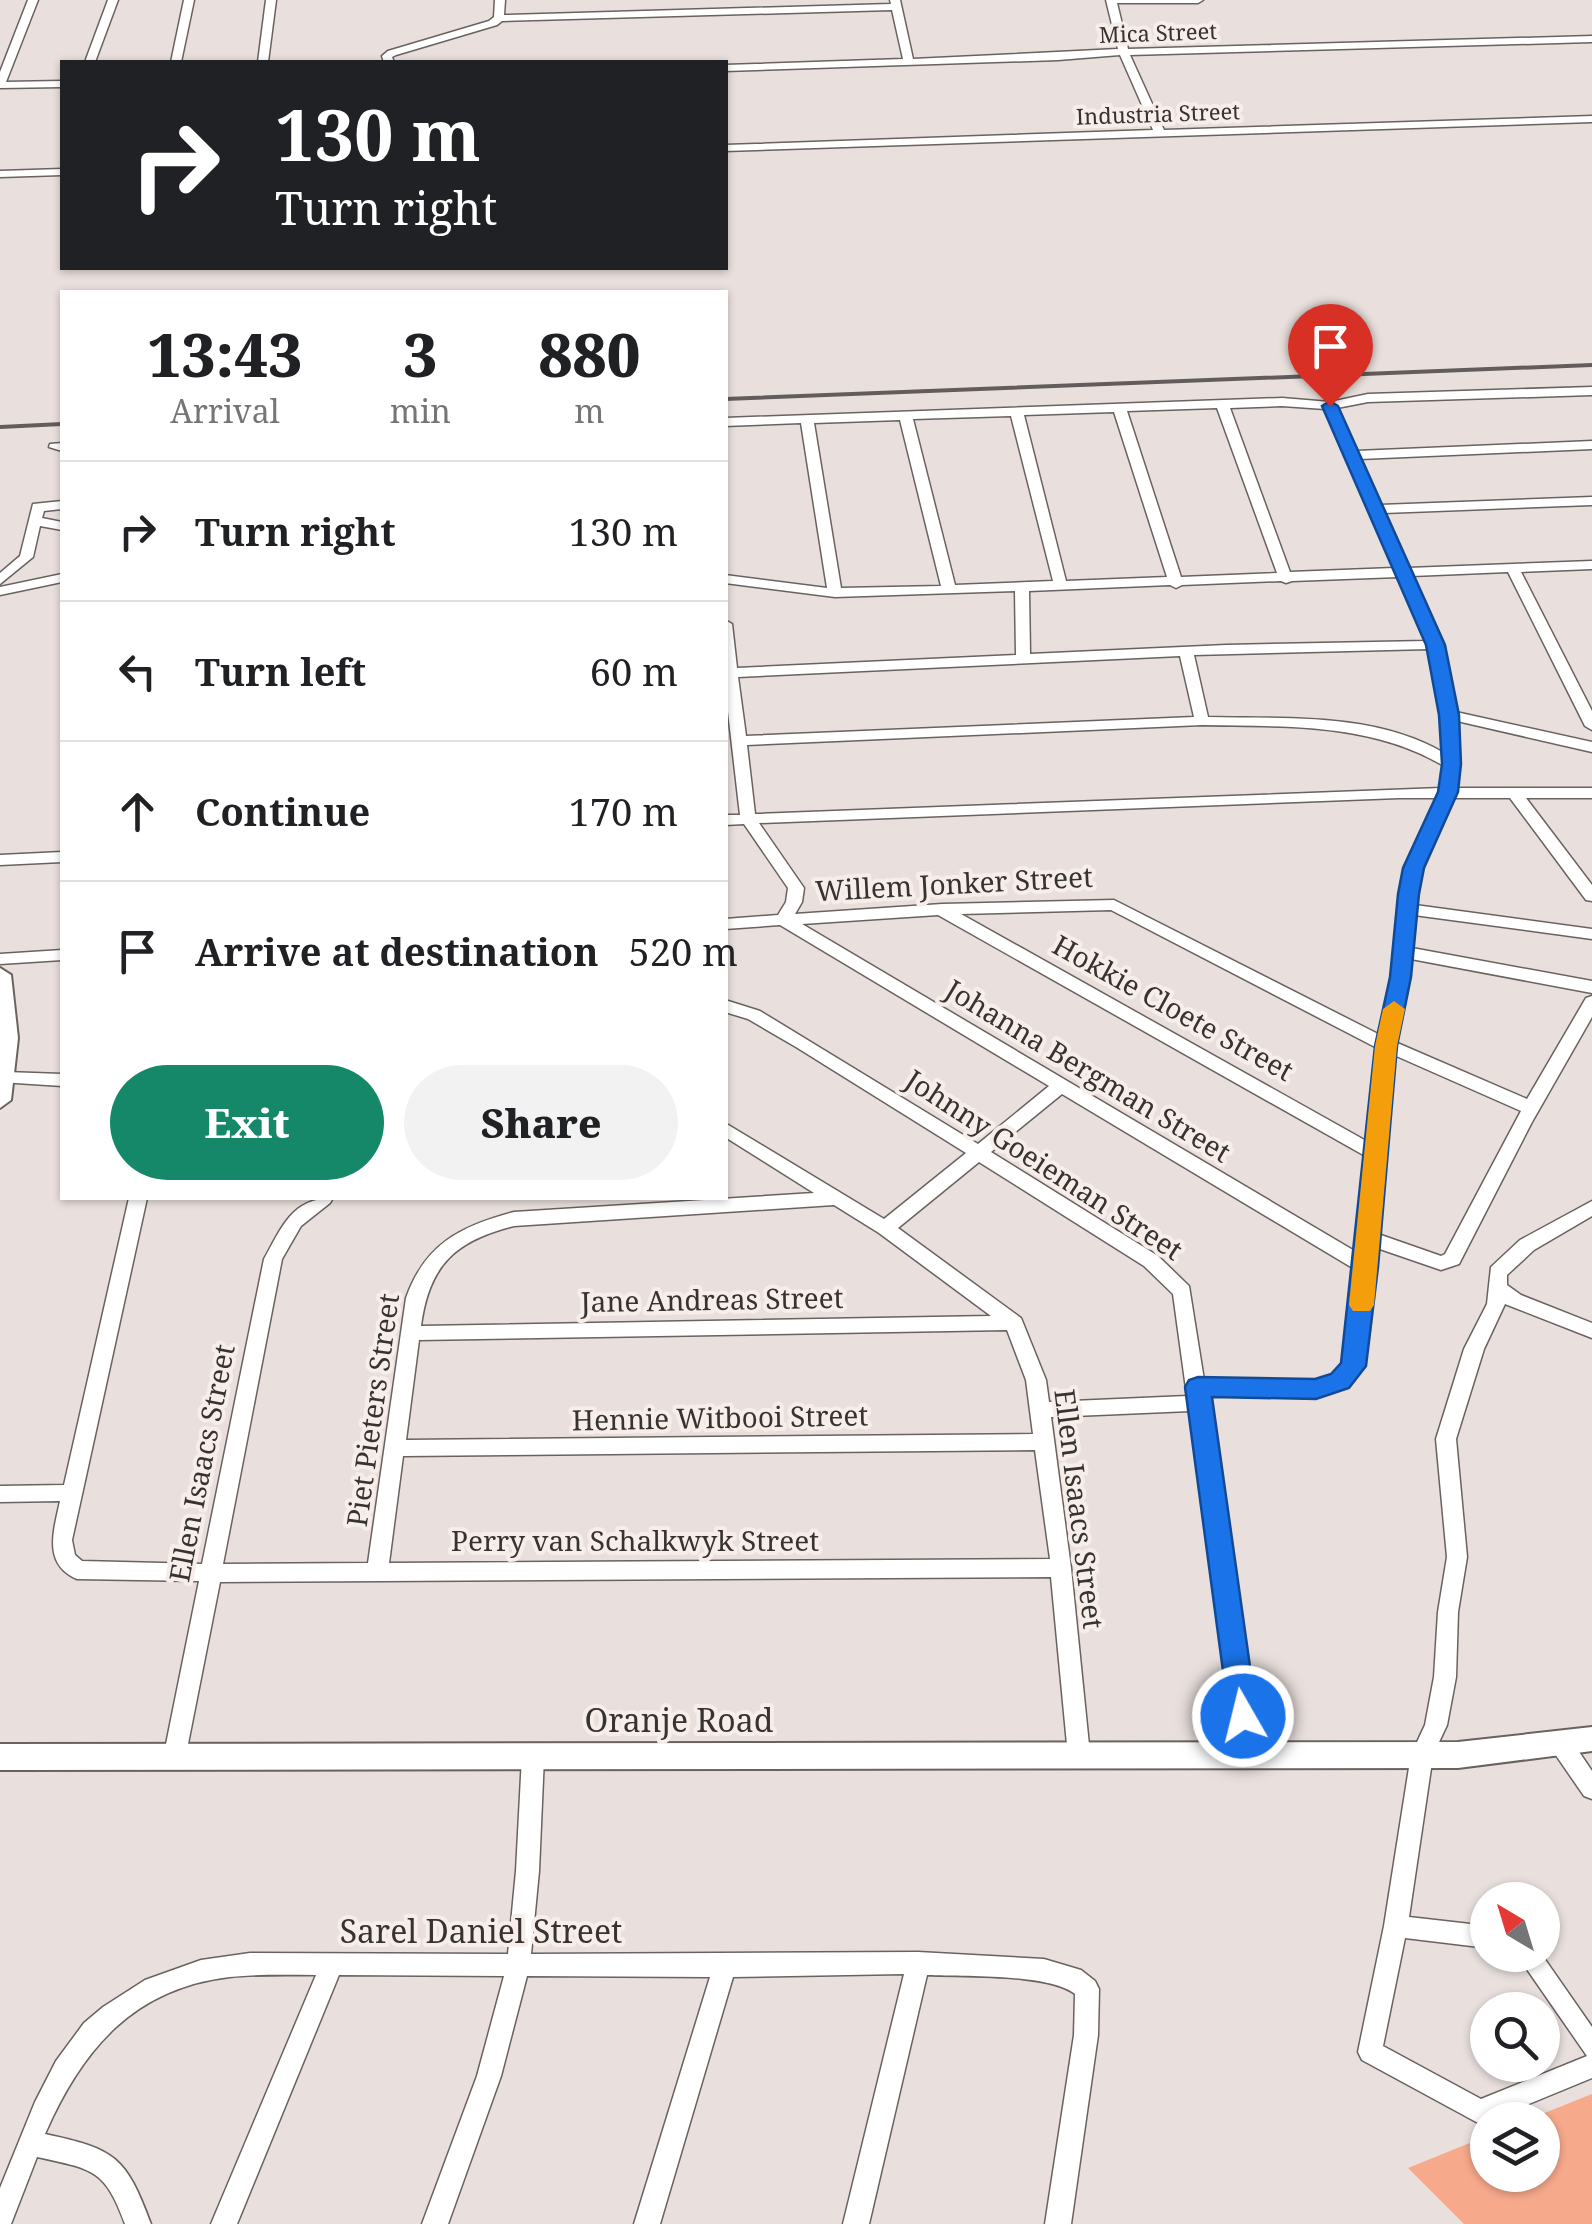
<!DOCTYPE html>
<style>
:root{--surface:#fff;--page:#f2f2f2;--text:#202124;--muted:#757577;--line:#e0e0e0;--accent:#148868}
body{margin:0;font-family:"Noto Serif",serif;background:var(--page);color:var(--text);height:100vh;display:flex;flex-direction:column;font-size:38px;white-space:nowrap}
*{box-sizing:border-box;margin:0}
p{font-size:32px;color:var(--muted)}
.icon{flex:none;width:55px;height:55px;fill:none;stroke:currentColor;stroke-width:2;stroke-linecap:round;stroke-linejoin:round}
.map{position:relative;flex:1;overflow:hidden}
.sheet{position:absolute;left:60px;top:290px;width:668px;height:910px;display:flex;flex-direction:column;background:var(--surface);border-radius:0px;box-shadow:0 2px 8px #0004}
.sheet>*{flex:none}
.hud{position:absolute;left:60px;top:60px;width:668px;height:210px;border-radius:0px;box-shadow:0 2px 8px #0004;background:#202124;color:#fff;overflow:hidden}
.needle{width:65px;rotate:322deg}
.buttons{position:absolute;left:1470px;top:1882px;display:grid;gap:20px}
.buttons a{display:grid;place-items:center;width:90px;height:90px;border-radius:50%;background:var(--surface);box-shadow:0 2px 8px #0004;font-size:50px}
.pin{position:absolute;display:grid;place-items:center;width:85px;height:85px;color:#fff;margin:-102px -42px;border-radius:50% 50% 50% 0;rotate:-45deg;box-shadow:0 0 10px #0007}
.pin .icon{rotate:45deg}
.me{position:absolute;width:110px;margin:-55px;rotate:352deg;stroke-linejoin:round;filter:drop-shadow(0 0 8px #0008)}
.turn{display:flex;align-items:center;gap:35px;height:210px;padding:0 50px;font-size:45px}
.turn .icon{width:130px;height:130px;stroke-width:2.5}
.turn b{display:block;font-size:70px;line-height:85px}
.eta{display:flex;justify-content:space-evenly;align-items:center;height:170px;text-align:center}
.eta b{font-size:60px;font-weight:800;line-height:70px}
.cta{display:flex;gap:20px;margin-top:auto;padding:20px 50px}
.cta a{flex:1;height:115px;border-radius:60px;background:var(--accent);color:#fff;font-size:40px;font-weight:800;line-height:115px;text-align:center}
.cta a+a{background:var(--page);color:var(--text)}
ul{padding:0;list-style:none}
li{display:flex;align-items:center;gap:30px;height:140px;padding:0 50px;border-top:2px solid var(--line)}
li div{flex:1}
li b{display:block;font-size:38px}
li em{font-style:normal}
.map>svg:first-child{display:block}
.green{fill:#f7a98c}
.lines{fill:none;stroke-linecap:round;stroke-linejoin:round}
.minor-casing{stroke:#69625f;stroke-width:3}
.tertiary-casing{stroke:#69625f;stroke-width:4}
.minor{fill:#fff;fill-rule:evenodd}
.tertiary{fill:#fff;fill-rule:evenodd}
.rail{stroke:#625d5c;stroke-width:4}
.route{fill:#1a73e8;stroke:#114b97;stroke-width:2.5}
.slow{fill:#f59e0b}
.labels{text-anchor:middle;stroke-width:8;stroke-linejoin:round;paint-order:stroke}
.far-street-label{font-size:22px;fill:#363332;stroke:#f7eeea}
.street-label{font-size:28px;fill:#363332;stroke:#f7eeea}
.near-street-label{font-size:32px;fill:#363332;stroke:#f7eeea}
</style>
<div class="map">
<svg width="1592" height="2224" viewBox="0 0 1592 2224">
<rect width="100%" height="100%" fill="#e9e0dd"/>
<!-- green -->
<path class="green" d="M1592,2094v130h-128l-56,-56 79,-32 1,39h54v-55h-15z"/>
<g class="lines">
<!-- minor casing -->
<g class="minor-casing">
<g id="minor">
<path d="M28,0h10l-32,82 56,-1v6l-62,1v-16z"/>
<path d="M108,0h10l-23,62h-10z"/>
<path d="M184,0h10l-13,62h-10z"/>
<path d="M266,0h10l-8,62h-10z"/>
<path d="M495,0h10l-1,15 387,-11 -1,-4h10l13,59 205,-10 -12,-49h97l-5,3h-81l11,46 464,-13v6l-462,13 34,75 428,-14v6l-867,29v-6l428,-15 -33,-75 -62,5 -333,11v-6l178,-6 -11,-49 -390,11 -5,4 -101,30 -4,2 2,5h-10l-2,-6 6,-5 101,-30 5,-4z"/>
<path d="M62,169v6l-62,2v-6z"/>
<path d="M1592,387v8l-224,7 -31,6 19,43 236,-10v8l-232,10 20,46 212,-8v8l-208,8 24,55 184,-7v8l-71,3 71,139v19l-7,-4 -77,-154 -96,4 30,69 14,67 136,30v10l-135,-31 3,43 -4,24h136v10h-66l66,87v16l-6,-1 -76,-102h-57l-32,70 -6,37 177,24v10l-178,-24 -2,33 180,33v12l-181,-34 -16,83 132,57 59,-101 6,-2v21l-60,105 -73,142 -18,6 -64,-22c-2,22 -8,108 -17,122 -22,40 -113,25 -153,25l53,360 -3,7 -8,3 -8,-3 -3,-7 -48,-344 -139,6 20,151 19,187 -3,7 -8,3 -8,-3 -3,-7 -17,-178 -831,5 -35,177 -3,7 -8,3 -8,-3 -3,-7 36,-178 -122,-2c-35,-15 -23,-49 -17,-78l-60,1v-16l64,-1 65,-287h18l-75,342 3,15 7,6 120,3 62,-305c18,-32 28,-61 69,-61l-3,5 -29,23 -19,33 -59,305 145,-1 38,-265c19,-54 55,-72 108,-86l300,-19 -89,-56v-14l159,96 82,-66 -170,-106 -48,-28 -23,-7v-12l35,11 218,133 71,-58 -269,-161 -55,4v-10l53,-4 8,-13 2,-14 -44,-64 -19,1v-10h15l-15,-129v-66l7,4 5,44 279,-13 -1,-64 -180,6 -110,-14v-8l102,13 -26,-165 -76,3v-8l557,-20 48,4 38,-8zM1282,406l43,3 69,159 -104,4 -60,-164zM1217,408l60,165 -96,4 -54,-166zM1114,412l53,165 -101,4 -42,-166zM1011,416l42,165 -98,4 -42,-166zM900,420l41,166 -100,2 -27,-165zM1398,577l28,64 -200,4 -196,9 -1,-63 141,-6 6,3 6,-3 99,-4 5,2 6,-2zM1429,649l13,66 2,38c-70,-41 -158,-34 -236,-36l-14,-62zM1180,656l14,61 -448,19 -8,-59zM1202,725c83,2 168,-3 242,41l-3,22 -686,26 -8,-69zM1399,798h39l-33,70 -12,109 -13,58 -266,-135 -172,4 -147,10 7,-12 2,-14 -45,-65zM1111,910l266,138 -9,94 -407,-228zM938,915l429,242 -9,96 -556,-329zM1394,1055l127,56 -76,143 -4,2 -63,-22zM1062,1094l294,176 -12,94 -11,12 -17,5 -112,-1 -15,-94 -31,-30 -167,-104zM979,1162l165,104 29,28 14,102 -138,6 -3,-22 -25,-62 -123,-90zM834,1205l45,28 112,83 -570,10c8,-61 34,-85 93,-100zM1007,1330l19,50 7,54 -627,6 13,-100zM1035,1450l15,109 -661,4 14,-107z"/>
<path d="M62,443v8l-13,-4 1,-3z"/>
<path d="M62,501v8l-18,2 -2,7 20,4v8l-22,-4 -7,31 -33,27v-11l20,-17 13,-52z"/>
<path d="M62,574v8l-62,13v-8z"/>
<path d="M62,852v10l-62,3v-10z"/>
<path d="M62,950v10l-62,4v-10z"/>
<path d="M6,1072l56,2v12l-62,-4v-8z"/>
<path d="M1592,1201v15l-58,34 -27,25v10l14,10 71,28v15l-87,-34 -21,45 -28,90 11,118 -9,55 -2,65 -9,48 -14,30 -24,162 79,9v22l-83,-10 -22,108 98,53 106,-43 -70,-101h25l50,72v51l-112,46 -118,-64 -4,-8 26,-126 27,-171 14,-30 9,-48 4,-65 9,-55 -11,-118 28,-90 23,-45 4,-37 29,-27z"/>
<path d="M1561,1734l8,3 23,34v28l-8,-3 -31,-45 -3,-7 3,-7z"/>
<path d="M533,1747l8,3 3,7 -5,114 -8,83 387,-2 126,7 37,11 14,11 4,8 -1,46 -27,189h-26l29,-189 1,-41c-27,-21 -112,-17 -148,-19l-58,249h-26l61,-250 -171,3 -73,247h-26l76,-247 -183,-1 -26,100 -53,148h-26l55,-148 27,-100 -165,-1 -102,249h-26l105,-249c-29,0 -57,-1 -86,2 -96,11 -148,72 -185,157 71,15 81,23 106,90h-26c-20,-56 -34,-55 -88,-67l-26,67h-11v-36l35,-86 21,-41 28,-38 19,-16 42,-27 56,-20 49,-7 258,1 8,-83 6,-114 3,-7z"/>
</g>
</g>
<!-- tertiary casing -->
<g class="tertiary-casing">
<g id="tertiary">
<path d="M0,968l11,7 7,63 -7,62 -11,8z"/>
<path d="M1592,1727v24l-134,17 -1458,2v-26l1458,-2z"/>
</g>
</g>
<!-- minor -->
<use href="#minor" class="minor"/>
<!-- tertiary -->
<use href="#tertiary" class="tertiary"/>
<!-- rail -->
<g class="rail">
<path d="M725,399l867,-34"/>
<path d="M0,427l62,-3"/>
</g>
</g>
<!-- route -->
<path class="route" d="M1330,401l8,5 107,239 14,70 2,49 -3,28 -34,76 -5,26 -8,83 -14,69 -19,221 -12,99 -17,22 -33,11 -104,-2 45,319 -4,9 -10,4 -10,-4 -4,-9 -44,-329 4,-7 9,-3 117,2 16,-5 10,-11 34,-317 15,-69 8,-83 5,-26 35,-76 4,-28 -3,-49 -13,-70 -104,-239z"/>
<!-- slow -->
<path class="slow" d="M1394,1001l11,8 -8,37 -23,259 -4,6h-17l-4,-6 26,-259 8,-37z"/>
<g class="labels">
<!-- far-street labels -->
<g class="far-street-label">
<text transform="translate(1158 33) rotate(-2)" y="8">Mica Street</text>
<text transform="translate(1158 114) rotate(-2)" y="8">Industria Street</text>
</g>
<!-- street labels -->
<g class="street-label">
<text transform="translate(954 884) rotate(-3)" y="10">Willem Jonker Street</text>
<text transform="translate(1173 1008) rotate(29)" y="10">Hokkie Cloete Street</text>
<text transform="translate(1088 1071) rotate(31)" y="10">Johanna Bergman Street</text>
<text transform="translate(1044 1165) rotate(33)" y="10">Johnny Goeieman Street</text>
<text transform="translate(712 1300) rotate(-1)" y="10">Jane Andreas Street</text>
<text transform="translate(373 1410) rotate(-82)" y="10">Piet Pieters Street</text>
<text transform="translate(720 1418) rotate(-1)" y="10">Hennie Witbooi Street</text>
<text transform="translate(202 1463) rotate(-79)" y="10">Ellen Isaacs Street</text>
<text transform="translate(1079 1509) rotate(83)" y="10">Ellen Isaacs Street</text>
<text x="635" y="1551">Perry van Schalkwyk Street</text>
</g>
<!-- near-street labels -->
<g class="near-street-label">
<text x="679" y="1732">Oranje Road</text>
<text x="481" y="1943">Sarel Daniel Street</text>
</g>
</g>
</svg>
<div class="buttons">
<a><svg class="needle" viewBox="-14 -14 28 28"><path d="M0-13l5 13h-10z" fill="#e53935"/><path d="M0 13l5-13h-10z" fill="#757577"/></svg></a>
<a><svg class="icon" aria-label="search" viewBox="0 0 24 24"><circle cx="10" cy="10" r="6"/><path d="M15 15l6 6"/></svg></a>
<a><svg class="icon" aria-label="layers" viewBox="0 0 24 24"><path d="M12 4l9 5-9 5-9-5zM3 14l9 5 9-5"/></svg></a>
</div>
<div class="pin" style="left:1330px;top:406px;background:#d93025"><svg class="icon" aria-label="arrive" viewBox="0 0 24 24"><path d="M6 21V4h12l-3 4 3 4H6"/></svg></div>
<svg class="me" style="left:1243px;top:1716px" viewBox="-20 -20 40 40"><circle r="17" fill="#1a73e8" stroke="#fff" stroke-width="3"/><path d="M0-11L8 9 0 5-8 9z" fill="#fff"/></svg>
<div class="hud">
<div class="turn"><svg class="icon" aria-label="right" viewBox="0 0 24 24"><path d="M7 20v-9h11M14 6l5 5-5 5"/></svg><div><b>130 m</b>Turn right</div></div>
</div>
<section class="sheet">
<div class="eta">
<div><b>13:43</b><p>Arrival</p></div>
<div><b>3</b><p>min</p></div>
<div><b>880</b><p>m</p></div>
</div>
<ul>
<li><svg class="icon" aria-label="right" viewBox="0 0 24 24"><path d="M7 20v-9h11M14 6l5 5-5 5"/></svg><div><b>Turn right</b></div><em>130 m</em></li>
<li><svg class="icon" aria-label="left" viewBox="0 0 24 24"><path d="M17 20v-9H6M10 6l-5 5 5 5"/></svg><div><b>Turn left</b></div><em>60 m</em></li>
<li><svg class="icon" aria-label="ahead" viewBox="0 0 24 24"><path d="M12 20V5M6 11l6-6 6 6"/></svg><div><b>Continue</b></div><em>170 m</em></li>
<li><svg class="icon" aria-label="arrive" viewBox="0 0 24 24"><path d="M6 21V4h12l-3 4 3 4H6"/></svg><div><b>Arrive at destination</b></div><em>520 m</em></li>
</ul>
<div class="cta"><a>Exit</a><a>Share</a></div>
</section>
</div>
